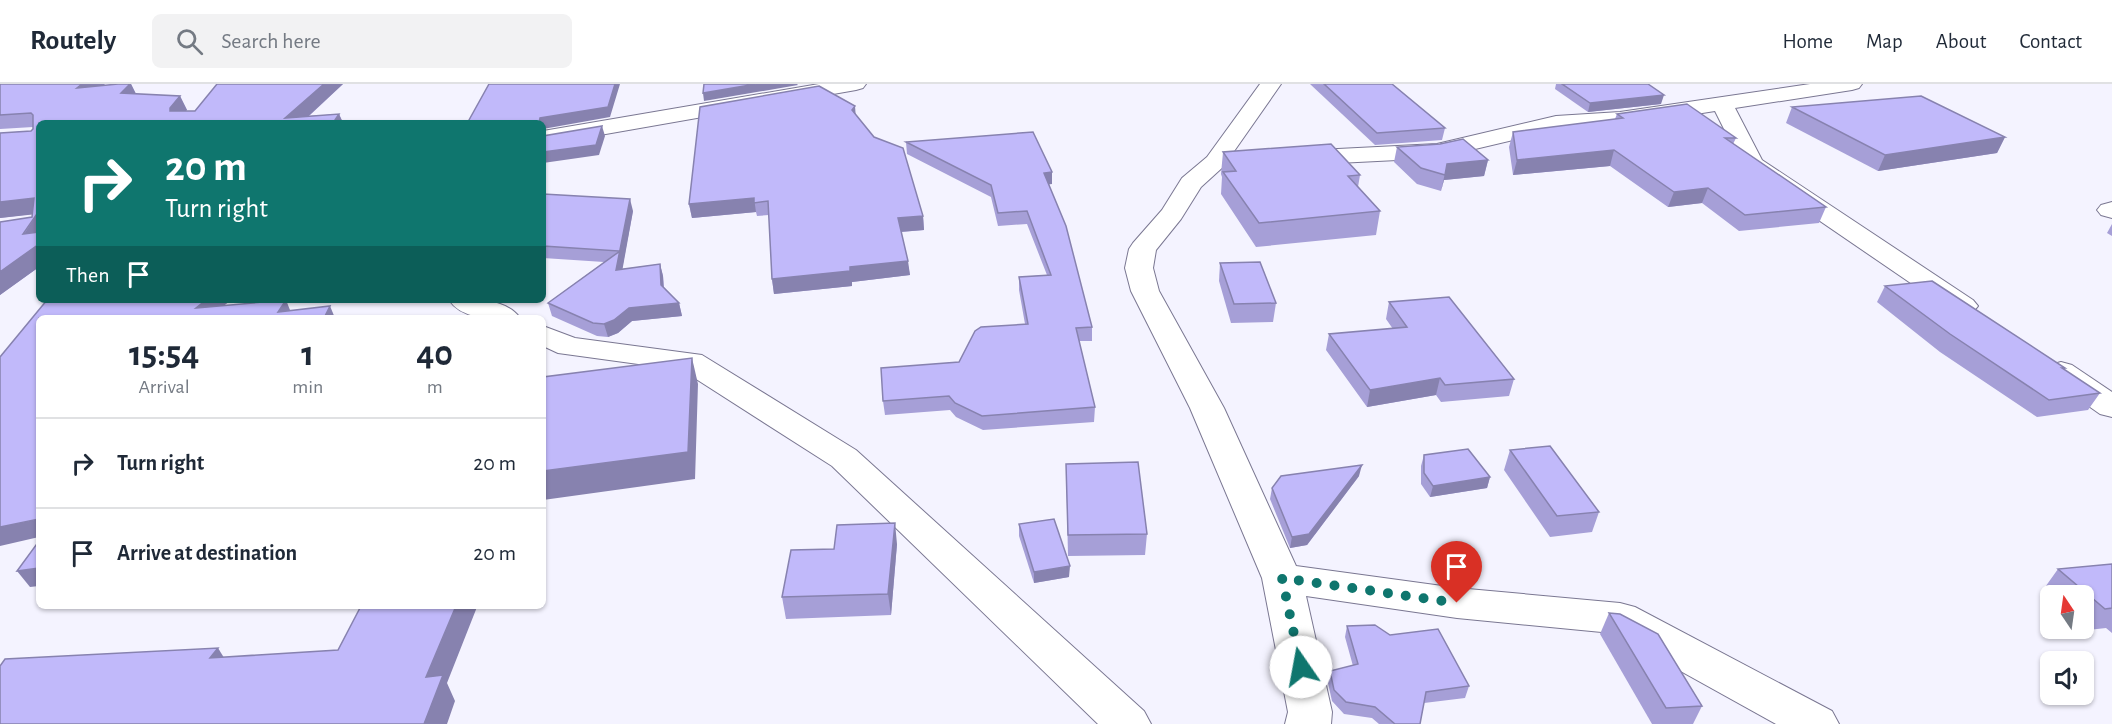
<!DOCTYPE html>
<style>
:root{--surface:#fff;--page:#f2f2f3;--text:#1f2937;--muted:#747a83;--line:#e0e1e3}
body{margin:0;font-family:"Alegreya Sans",sans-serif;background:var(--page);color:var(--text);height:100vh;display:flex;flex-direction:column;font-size:22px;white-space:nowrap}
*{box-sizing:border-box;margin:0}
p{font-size:20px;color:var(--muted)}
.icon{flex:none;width:33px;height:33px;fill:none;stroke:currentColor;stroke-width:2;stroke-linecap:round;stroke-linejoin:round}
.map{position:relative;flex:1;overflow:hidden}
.sheet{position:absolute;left:36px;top:231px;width:510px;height:294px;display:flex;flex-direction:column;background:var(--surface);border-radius:9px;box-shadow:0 2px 4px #0004}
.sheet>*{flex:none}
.guide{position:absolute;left:36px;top:36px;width:510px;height:183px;border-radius:9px;box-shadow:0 2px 4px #0004;background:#0f766e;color:#fff;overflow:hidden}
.needle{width:39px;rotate:347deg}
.tools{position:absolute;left:2040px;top:501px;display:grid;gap:12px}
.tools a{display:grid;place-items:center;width:54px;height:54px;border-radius:9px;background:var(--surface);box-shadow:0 2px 4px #0004;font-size:30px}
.pin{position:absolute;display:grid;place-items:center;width:51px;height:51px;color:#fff;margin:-62px -26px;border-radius:50% 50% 50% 0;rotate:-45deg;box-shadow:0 0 6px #0007}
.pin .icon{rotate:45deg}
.me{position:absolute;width:66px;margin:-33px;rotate:348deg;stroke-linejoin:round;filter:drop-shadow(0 0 4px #0008)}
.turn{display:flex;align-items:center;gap:21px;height:126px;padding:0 30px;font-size:27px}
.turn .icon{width:78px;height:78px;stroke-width:2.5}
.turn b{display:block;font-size:42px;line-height:51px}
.then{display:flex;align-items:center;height:57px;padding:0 30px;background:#0003;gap:12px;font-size:22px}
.eta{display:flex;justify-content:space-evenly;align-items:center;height:102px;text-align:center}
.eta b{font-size:36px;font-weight:700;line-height:42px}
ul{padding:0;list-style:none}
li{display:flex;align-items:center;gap:18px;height:90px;padding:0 30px;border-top:2px solid var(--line)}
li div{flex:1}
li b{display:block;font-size:22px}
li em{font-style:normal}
header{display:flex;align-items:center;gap:36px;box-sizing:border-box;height:84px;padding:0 30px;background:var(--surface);border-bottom:2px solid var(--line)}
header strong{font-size:28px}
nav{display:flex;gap:33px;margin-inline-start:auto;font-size:21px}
.search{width:420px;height:54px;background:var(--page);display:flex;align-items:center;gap:15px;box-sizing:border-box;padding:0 21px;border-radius:9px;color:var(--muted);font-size:22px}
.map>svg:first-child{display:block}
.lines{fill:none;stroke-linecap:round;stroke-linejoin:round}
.street-casing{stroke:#7a7792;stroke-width:2}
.secondary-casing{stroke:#7a7792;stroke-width:2}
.street{fill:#fff;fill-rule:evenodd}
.secondary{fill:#fff;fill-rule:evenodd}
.wall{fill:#a69fd7}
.shaded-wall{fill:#8782af}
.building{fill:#c1b9fa;stroke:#8782af;stroke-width:1.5}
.route{stroke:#0f766e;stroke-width:10;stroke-dasharray:0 18}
</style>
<header>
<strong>Routely</strong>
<div class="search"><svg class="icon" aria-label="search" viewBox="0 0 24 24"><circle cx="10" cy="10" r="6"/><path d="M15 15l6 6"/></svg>Search here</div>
<nav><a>Home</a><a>Map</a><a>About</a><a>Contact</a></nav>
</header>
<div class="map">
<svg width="2112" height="640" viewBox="0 0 2112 640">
<rect width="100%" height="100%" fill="#f4f3ff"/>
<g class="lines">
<!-- street casing -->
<g class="street-casing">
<g id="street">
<path d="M1260,0h21l-58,83 -22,20 -20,32 -25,31 -3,18 6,23 65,117 72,158 161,22 163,15 15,4 197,104 7,13h-63l-164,-91 -155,-15 -151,-22 26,116 -1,12h-46l3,-12 -26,-134 -72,-170 -59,-117 -6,-23 4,-19 4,-6 29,-33 20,-32 25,-21z"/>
<path d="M1810,0h52l-3,4 -7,2 -117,18 27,52 211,140 5,6 -5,6 -10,3 -10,-3 -209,-143 -29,-58 -95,15 -64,4 -119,28 -139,7 -8,-2 -4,-5 4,-5 8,-2 139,-7 119,-28 64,-4z"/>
<path d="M2112,118v16l-11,-3 -4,-5 4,-5z"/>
<path d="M449,216c23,0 56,-3 71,18 -23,0 -56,4 -71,-18z"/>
<path d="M543,242l32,12 127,17 154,95 288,261 7,13h-53l-266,-258 -150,-96 -124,-17 -15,-7z"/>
<path d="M2061,278l11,3 40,27v25l-12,-3 -50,-35 -5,-7 5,-7z"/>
</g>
</g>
<!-- secondary casing -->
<g class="secondary-casing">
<path id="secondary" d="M819,0h47l-3,4 -7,2 -313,55v-14z"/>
</g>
<!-- street -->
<use href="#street" class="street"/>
<!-- secondary -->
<use href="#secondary" class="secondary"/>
</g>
<!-- wall -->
<g class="wall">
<path d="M0,0h105l-1,1 27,-1 5,10 44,2 7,14 -2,1h10l22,-27h126l-34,32 30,-2 4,9h-304v144l-39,28v-73l32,-5v-3l-32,4v-85l31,-2 2,-2v-2l-33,2z"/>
<path d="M1310,0h82l53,44 -3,12 -67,5z"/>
<path d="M1556,0h92l13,20 -73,8 -33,-23z"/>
<path d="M1792,23l213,30 -8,16 -119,18 -92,-48z"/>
<path d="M1617,30l119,24 -3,6 93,63 -7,16 -80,8 -37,-28 -34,4 -58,-41 -97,9 -4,-28 4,-15 102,-13z"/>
<path d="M856,32l67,100 1,14 -23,2 9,43 -58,7v4l-78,8 -2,-15 -3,-64 -12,1 -1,-4 -64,6 -3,-14z"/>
<path d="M906,58l146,30v12h-3l43,143v14h-13l16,66 -1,15 -111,8 -27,-13 -6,-7 -65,5 -2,-14 76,-39 66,-38 -6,-34v-13l28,-2 -20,-51 -29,2 -7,-29 -84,-43z"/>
<path d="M1397,63l91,13 -4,16 -40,4 -3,11 -24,-7 -23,-22z"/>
<path d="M1223,68l137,23 -2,12 22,24 -4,24 -120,12 -35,-53 1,-17 -1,-3z"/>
<path d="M543,110l90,17 -11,58 38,-5 3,12 1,11 15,16 3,13 -50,5 -14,12 -10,4 -11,-1 -45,-20 -4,-13 56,-41 -61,-4z"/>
<path d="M2112,140v12l-5,-3z"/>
<path d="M1220,179l56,40 -3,19 -42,1 -12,-42z"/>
<path d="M1885,202l180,82 -1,2 36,23 -12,17 -51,7 -97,-65 -63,-50z"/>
<path d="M1389,218l125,77 -5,17 -68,6 -5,-7 -69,12 -41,-57 3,-16 64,-5 -7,-10z"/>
<path d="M1510,366l89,62 -7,20 -42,5 -46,-67z"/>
<path d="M1424,371l66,22 -3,11 -57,9 -9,-13v-18z"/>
<path d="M1066,380l81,70 -2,21 -77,1z"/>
<path d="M1359,392l-52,69 -17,3 -20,-49 2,-11z"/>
<path d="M1019,440l50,53 -35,6 -15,-47z"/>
<path d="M897,460l-6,71 -105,4 -4,-22 52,-48z"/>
<path d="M2112,480v69l-6,-5 -18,2 -4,-4v-30h-34v1l-7,-7 15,-21z"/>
<path d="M1609,529l93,93 -9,18h-41l-52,-90z"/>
<path d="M1347,542l122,60 -4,12 -41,5 -4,21h-41l-7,-6 -28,-4 -12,-13 -4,-18 2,-12 23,-5 -8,-29z"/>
</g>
<!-- shaded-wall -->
<g class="shaded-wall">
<path d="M82,0h23l-21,17 -7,-13z"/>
<path d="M130,0h1l6,12 -16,-3z"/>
<path d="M324,0h19l-42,39 -16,-5z"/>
<path d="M615,0h5l-10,33 -67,12v-6h-4l1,-5z"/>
<path d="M756,0h41l1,1 -94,16 -1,-8z"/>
<path d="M1664,11l-3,9 -73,8 2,-9z"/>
<path d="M180,12l7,14 -11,12 -6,-11v-3z"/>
<path d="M855,22l1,13 -4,-9z"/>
<path d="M339,30l4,9h-10z"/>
<path d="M602,42l3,10 -6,19 -56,8v-11z"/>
<path d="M2005,53l-8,16 -119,18 7,-16z"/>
<path d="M1614,66l-4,16 -97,9 4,-15z"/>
<path d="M1488,76l-4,16 -40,4 -3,11 6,-27z"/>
<path d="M1052,88v12l-8,1v-12z"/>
<path d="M1708,104l-6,15 -34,4 6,-15z"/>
<path d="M34,114l5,9v60l-39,28v-23l37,-58 -37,4v-16z"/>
<path d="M754,114l2,14 -64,6 -3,-14z"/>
<path d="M630,115l3,12 -13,72 -4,-13z"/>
<path d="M923,132l1,14 -25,2 -1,-14z"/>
<path d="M908,177l2,14 -58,7v4l-78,8 -2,-15 78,-12z"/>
<path d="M660,180l3,12 1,21 -3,-12z"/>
<path d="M206,216h25l-22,18 -13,-10z"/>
<path d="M286,216l6,15 -14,-3z"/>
<path d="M679,219l3,13 -50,5 -14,12 -10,4 -4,-13 25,-16z"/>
<path d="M330,222l5,12h-11z"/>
<path d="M692,274l6,26 -3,95 -152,21v-29z"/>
<path d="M1440,294l-4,17 -69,12 3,-17z"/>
<path d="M1362,381l-3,11 -52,69 -17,3 2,-11z"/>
<path d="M1490,393l-3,11 -57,9 3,-11z"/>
<path d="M39,435v18l-39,9v-19z"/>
<path d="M895,439l2,21 -6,71 -3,-21z"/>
<path d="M1070,482l-1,11 -35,6v-11z"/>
<path d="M39,484v18l-9,1 -13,-16z"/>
<path d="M456,522h20l1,1 -30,76 8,18 -8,23h-23l2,-47z"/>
<path d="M218,564l16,26 -24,-16z"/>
</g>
<!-- building -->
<g class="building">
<path d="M0,0h82l-5,4 41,-4h12l-9,9 59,3 -10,12v3h25l22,-27h107l-39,34 54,-4 -6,9h-294v88l-16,23 16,-2v12l-39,28v-50l32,-5 2,-19 -34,4v-69l31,-2 2,-2v-14l-2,-2 -31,2z"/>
<path d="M489,0h126l-7,23 -68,11 -1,5h-69l-1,-3z"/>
<path d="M704,0h52l-53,9z"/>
<path d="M1324,0h68l53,44 -68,5z"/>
<path d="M1562,0h86l16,11 -74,8z"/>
<path d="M819,2l36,20 -3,4 22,27 29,11 20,68 -25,2 10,43 -58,6v4l-78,8 -4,-78 -14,2v-5l-65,6 11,-97z"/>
<path d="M1921,12l84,41 -120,18 -93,-48z"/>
<path d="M1687,20l49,34h-11l101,69 -81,8 -37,-27 -34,4 -60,-42 -97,10 -4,-28 110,-14 -6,-4z"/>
<path d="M602,42l-6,19 -53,7v-16z"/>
<path d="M1033,48l19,40 -8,1 22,53 26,101 -16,1 19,79 -113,9 -27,-13 -6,-7 -66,5 -2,-33 78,-6 16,-31 6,-4 47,-3 -9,-47 32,-2 -24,-64 -29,2 -7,-28 -85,-43z"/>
<path d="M1463,55l25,21 -41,4 -2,11 -24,-7 -24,-21 43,-3z"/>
<path d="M1331,60l29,31 -12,1 32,35 -121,12 -36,-51 13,-1 -13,-19z"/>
<path d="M543,110l87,5 -14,71 44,-6 1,21 18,18 -50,5 -15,12 -10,4 -11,-1 -45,-20 72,-52 -77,-5z"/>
<path d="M1260,178l16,41 -42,1 -14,-41z"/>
<path d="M1932,197l133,87h-3l38,25 -51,7 -99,-66 -65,-48z"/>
<path d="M1449,213l65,82 -69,6 -5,-7 -70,12 -41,-56 78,-7 -18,-25z"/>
<path d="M47,216h159l-10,8 90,-8 -8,12 52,-6 -6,12h-285v201l-39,8v-170z"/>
<path d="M692,274l-4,94 -145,19v-94z"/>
<path d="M1550,362l49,66 -42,4 -47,-66z"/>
<path d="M1468,365l22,28 -57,9 -9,-13v-18z"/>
<path d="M1138,378l9,72 -79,1 -2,-71z"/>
<path d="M1362,381l-53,69 -17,3 -20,-49 9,-12z"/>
<path d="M1054,435l16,47 -36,6 -15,-48z"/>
<path d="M895,439l-7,71 -106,3 9,-47 43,-1 3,-24z"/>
<path d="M39,457v27l-22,3z"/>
<path d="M2112,480v44l-7,1 -47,-40z"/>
<path d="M361,522h95l-30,71 17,-2 -19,49h-424v-58l5,-7 213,-11 -8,10 128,-8z"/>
<path d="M1609,529l11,1 38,20 44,72 -36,2z"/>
<path d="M1375,541l15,10 48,-6 31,57 -43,6 -6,32h-25l-20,-17 -29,-5 -12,-12 -4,-19 28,-7 -11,-38z"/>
</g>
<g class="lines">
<!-- route -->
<path class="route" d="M1301,583l-19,-89 175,25"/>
</g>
</svg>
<div class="tools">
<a><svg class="needle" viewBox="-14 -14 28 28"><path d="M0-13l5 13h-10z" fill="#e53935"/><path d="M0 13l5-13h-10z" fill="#747a83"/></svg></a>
<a><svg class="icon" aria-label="sound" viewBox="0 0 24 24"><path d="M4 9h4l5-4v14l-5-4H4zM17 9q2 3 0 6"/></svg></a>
</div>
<div class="pin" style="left:1457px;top:519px;background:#d93025"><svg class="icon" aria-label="arrive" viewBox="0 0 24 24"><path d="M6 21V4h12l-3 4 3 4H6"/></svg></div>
<svg class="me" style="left:1301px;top:583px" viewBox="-20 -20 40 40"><circle r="19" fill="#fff"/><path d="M0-13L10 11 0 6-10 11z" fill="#0f766e"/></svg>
<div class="guide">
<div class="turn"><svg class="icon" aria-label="right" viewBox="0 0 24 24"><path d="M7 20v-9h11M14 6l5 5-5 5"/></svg><div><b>20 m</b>Turn right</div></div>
<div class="then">Then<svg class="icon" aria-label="arrive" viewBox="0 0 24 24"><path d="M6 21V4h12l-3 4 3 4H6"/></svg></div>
</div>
<section class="sheet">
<div class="eta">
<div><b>15:54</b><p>Arrival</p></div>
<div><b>1</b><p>min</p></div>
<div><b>40</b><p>m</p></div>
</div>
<ul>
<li><svg class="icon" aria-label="right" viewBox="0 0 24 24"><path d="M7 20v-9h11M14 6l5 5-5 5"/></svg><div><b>Turn right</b></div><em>20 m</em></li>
<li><svg class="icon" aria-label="arrive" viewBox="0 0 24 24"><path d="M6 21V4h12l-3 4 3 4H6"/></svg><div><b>Arrive at destination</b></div><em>20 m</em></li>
</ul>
</section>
</div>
